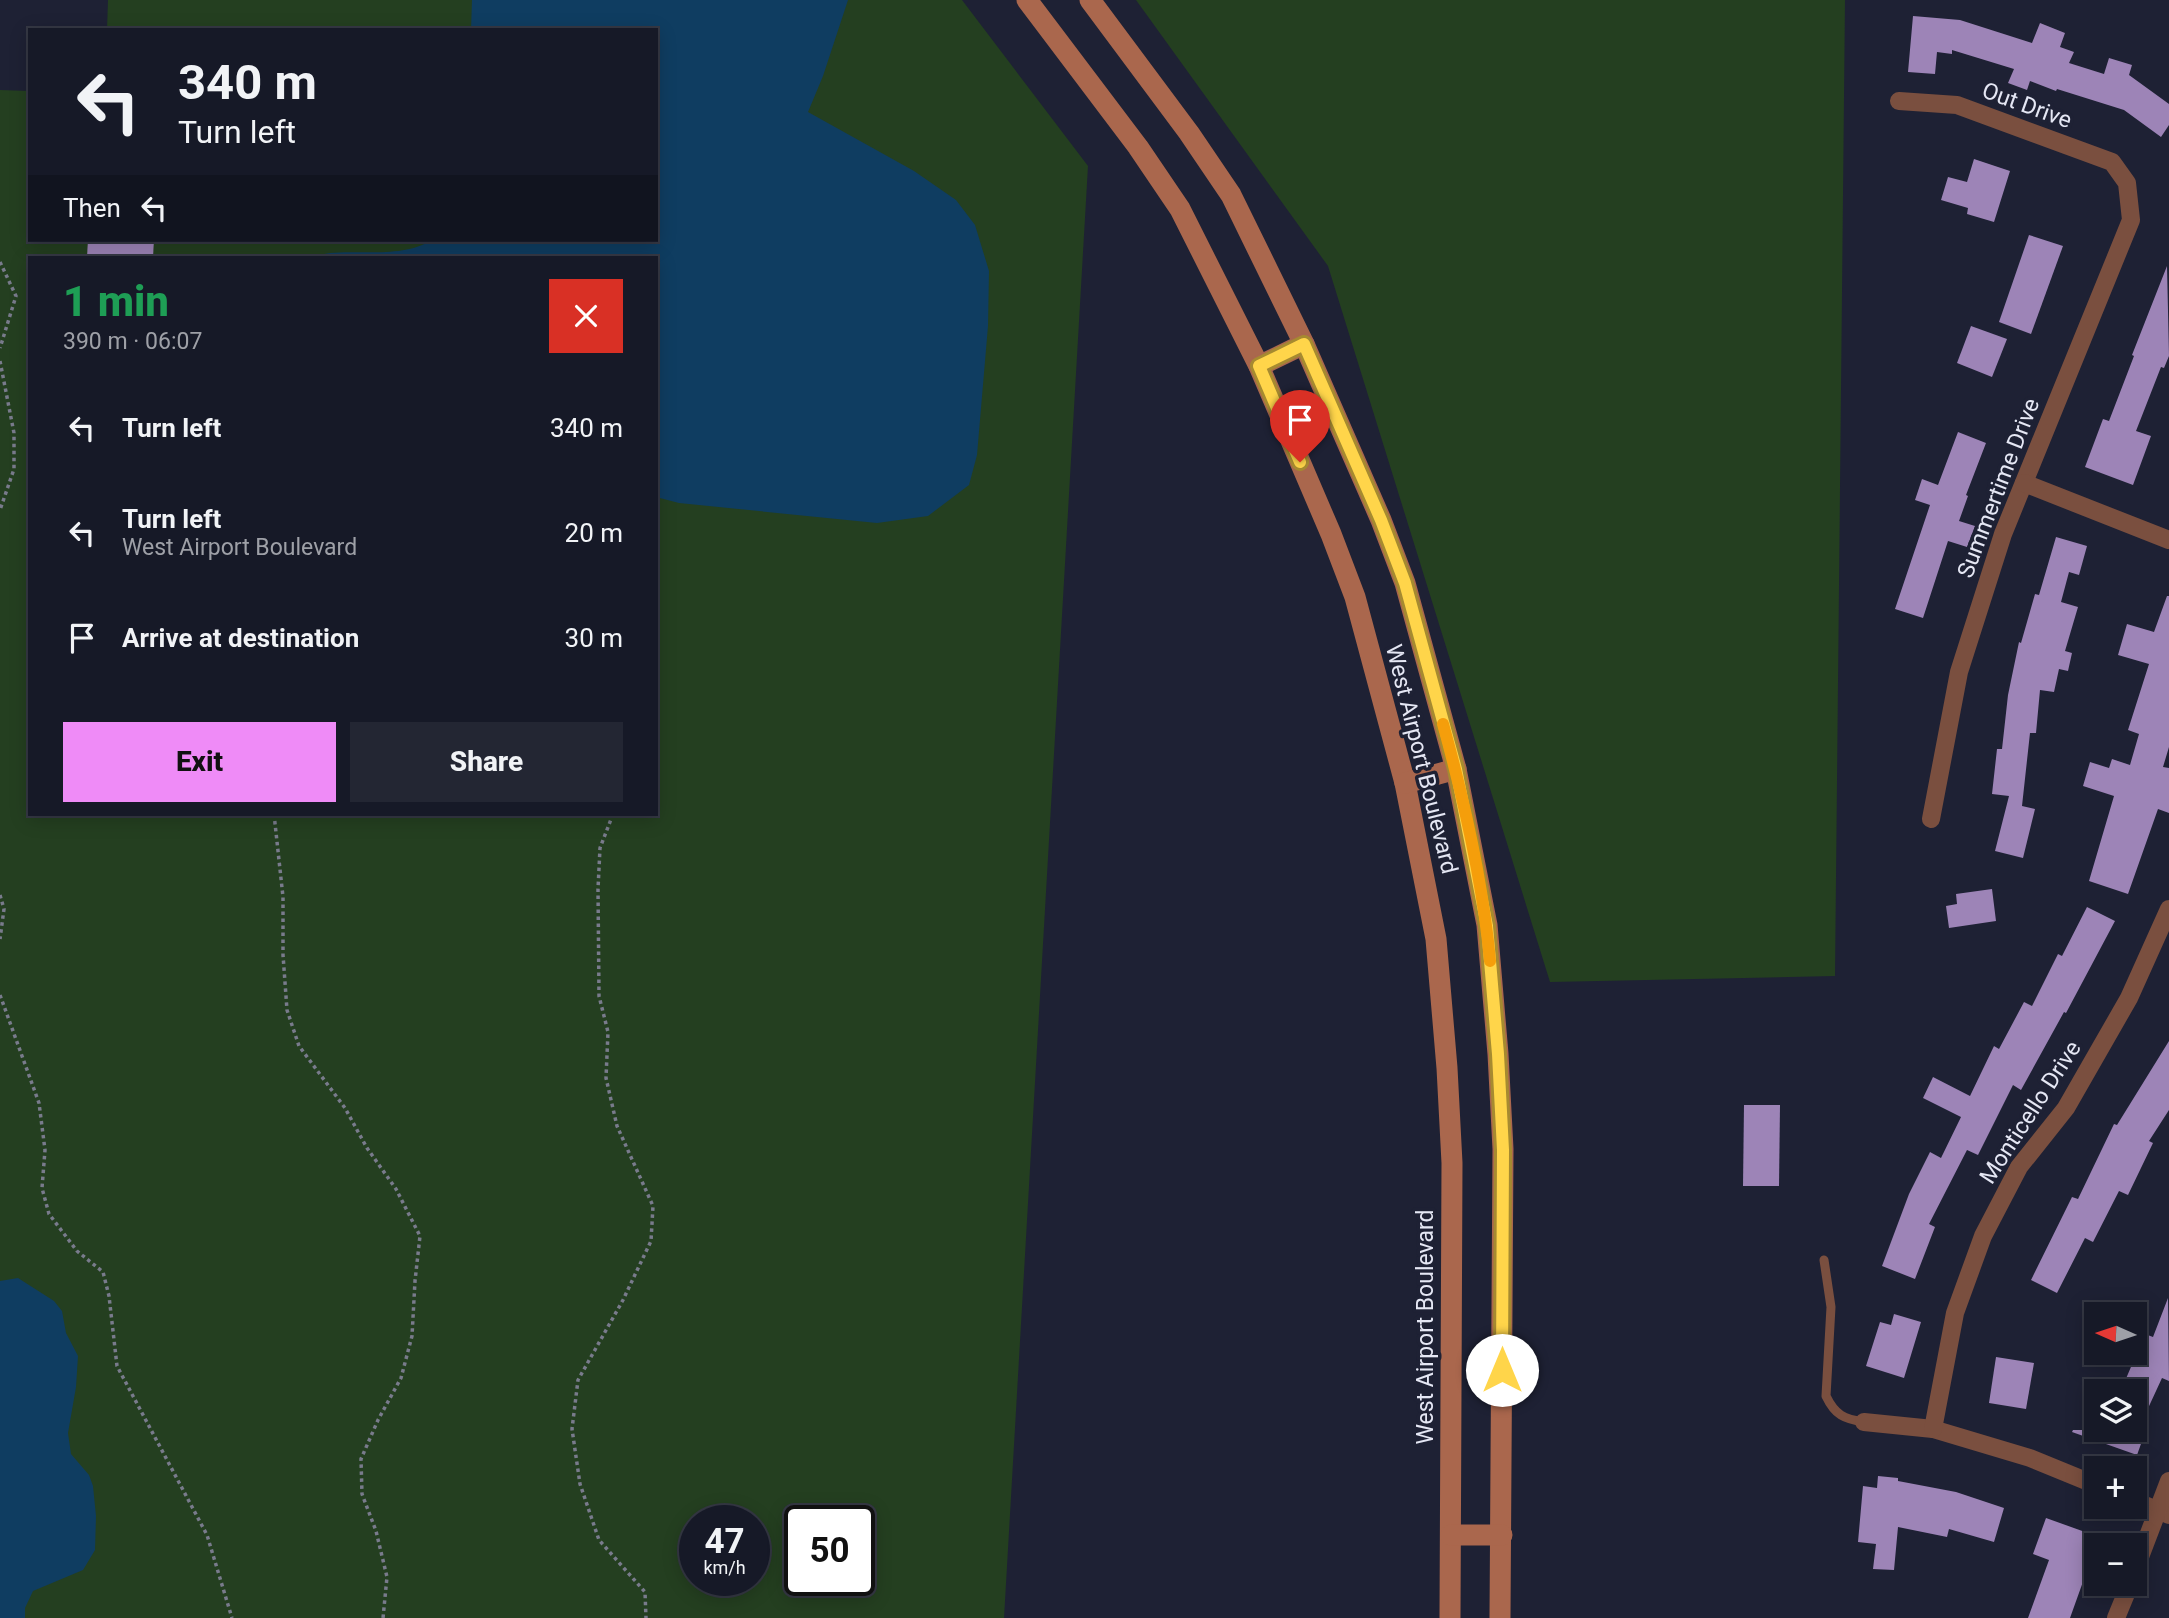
<!DOCTYPE html>
<meta charset="utf-8">
<style>
:root{--surface:#161927;--page:#232633;--text:#f1f3f6;--muted:#9ea0a7;--line:#353844;--accent:#ef8bf7}
body{margin:0;font-family:Roboto,sans-serif;background:var(--page);color:var(--text);height:100vh;display:flex;flex-direction:column;font-size:26px;white-space:nowrap}
*{box-sizing:border-box;margin:0}
p{font-size:23px;color:var(--muted)}
.icon{flex:none;width:38px;height:38px;fill:none;stroke:currentColor;stroke-width:2;stroke-linecap:round;stroke-linejoin:round}
.map{position:relative;flex:1;overflow:hidden}
.details{position:absolute;left:28px;top:256px;width:630px;height:560px;display:flex;flex-direction:column;background:var(--surface);border-radius:0px;box-shadow:0 4px 18px #0003,0 0 0 2px var(--line)}
.details>*{flex:none}
.top-card{position:absolute;left:28px;top:28px;width:630px;height:214px;border-radius:0px;box-shadow:0 4px 18px #0003,0 0 0 2px var(--line);background:#161927;color:var(--text);overflow:hidden}
.needle{width:46px;rotate:273deg}
.tools{position:absolute;left:2084px;top:1302px;display:grid;gap:14px}
.tools a{display:grid;place-items:center;width:63px;height:63px;border-radius:0px;background:var(--surface);box-shadow:0 4px 18px #0003,0 0 0 2px var(--line);font-size:35px}
.speed{position:absolute;left:679px;top:1505px;display:flex;gap:14px;font-size:35px;font-weight:700;text-align:center}
.speed>*{display:grid;place-content:center;width:91px;height:91px;border-radius:50%;background:var(--surface);box-shadow:0 4px 18px #0003,0 0 0 2px var(--line);line-height:1}
.speed small{font-size:18px;font-weight:400}
.speed .limit{border:4px solid #111;border-radius:10px;background:#fff;color:#111}
.pin{position:absolute;display:grid;place-items:center;width:60px;height:60px;color:#fff;margin:-72px -30px;border-radius:50% 50% 50% 0;rotate:-45deg;box-shadow:0 0 7px #0007}
.pin .icon{rotate:45deg}
.me{position:absolute;width:77px;margin:-38px;rotate:0deg;stroke-linejoin:round;filter:drop-shadow(0 0 5px #0008)}
.turn{display:flex;align-items:center;gap:24px;height:147px;padding:0 35px;font-size:32px}
.turn .icon{width:91px;height:91px;stroke-width:2.5}
.turn b{display:block;font-size:49px;line-height:60px}
.then{display:flex;align-items:center;height:66px;padding:0 35px;background:#0003;gap:14px;font-size:26px}
.round{display:grid;place-items:center;flex:none;width:74px;height:74px;border-radius:0px;background:var(--page)}
.head{display:flex;align-items:center;justify-content:space-between;height:119px;padding:0 35px}
h1{font-size:42px;font-weight:800;line-height:52px;color:#1e9e55}
.cta{display:flex;gap:14px;margin-top:auto;padding:14px 35px}
.cta a{flex:1;height:80px;border-radius:0px;background:var(--accent);color:#111;font-size:28px;font-weight:800;line-height:80px;text-align:center}
.cta a+a{background:var(--page);color:var(--text)}
ul{padding:0;list-style:none}
li{display:flex;align-items:center;gap:21px;height:105px;padding:0 35px}
li div{flex:1}
li b{display:block;font-size:26px}
li em{font-style:normal}
.map>svg:first-child{display:block}
.green{fill:#243f20;fill-rule:evenodd}
.water{fill:#0f3d61}
.building{fill:#9d84b7}
.lines{fill:none;stroke-linecap:round;stroke-linejoin:round}
.path{stroke:#797b8c;stroke-width:3.5;stroke-dasharray:3.5 3.5;stroke-linecap:butt}
.lane{stroke:#7a4f3f;stroke-width:9}
.street{stroke:#7a4f3f;stroke-width:18}
.secondary{stroke:#aa674d;stroke-width:21}
.route-casing{stroke:#a68a30;stroke-width:18}
.route{stroke:#ffd54a;stroke-width:12}
.slow{stroke:#f59e0b;stroke-width:12}
.labels{text-anchor:middle;stroke-width:7;stroke-linejoin:round;paint-order:stroke}
.street-label{font-size:23px;fill:#e5e7f4;stroke:#1e2134}
</style>
<div class="map">
<svg width="2169" height="1618" viewBox="0 0 2169 1618">
<rect width="100%" height="100%" fill="#1e2134"/>
<!-- green -->
<g class="green">
<path d="M108,0h854l126,166 -84,1452h-1004v-1528l30,1v149h626v-210h-549zM30,257h626v557h-626zM695,1521h59v59h-59zM800,1521h59v59h-59z"/>
<path d="M1136,0h709l-10,976 -285,6 -222,-716z"/>
</g>
<!-- water -->
<g class="water">
<path d="M472,0h376l-25,76 -15,36 106,59 42,29 19,25 14,46 -1,55 -11,129 -8,30 -41,31 -51,7 -198,-20 -23,-6v-240h-348c7,-1 14,-3 22,-4 29,-3 76,5 101,-13h225v-210h-185z"/>
<path d="M18,1278l36,23 8,10 4,22 12,23 -2,31 -8,46 3,21 18,21 4,11 3,30 -1,34 -12,20 -50,21 -8,17v10h-25v-337z"/>
</g>
<!-- building -->
<g class="building">
<path d="M1913,16l47,4 72,23 8,-20 25,10 -5,14 14,5 -5,11 35,11 5,-16 23,7 -3,10 40,29v21l-8,12 -37,-27 -67,-21 -1,2 -26,-10 -3,9 -19,-7 6,-14 -62,-19v4l-15,-2 -2,22 -27,-2z"/>
<path d="M1974,159l36,12 -16,51 -27,-8 1,-6 -27,-8 7,-23 19,5z"/>
<path d="M2029,235l34,11 -32,88 -32,-12z"/>
<path d="M88,240h66l-1,17h-66z"/>
<path d="M2167,266l2,90 -5,12 -3,-1 -25,64 15,5 -18,49 -48,-18 18,-48 6,2 25,-65 -2,-1z"/>
<path d="M1971,326l36,13 -15,38 -35,-14z"/>
<path d="M1958,432l28,11 -20,52 2,1 -9,25 16,5 -8,21 -19,-6 -25,77 -28,-9 35,-104 -15,-5 7,-21 16,6z"/>
<path d="M2056,537l31,9 -8,29 -10,-3 -8,30 17,5 -13,44 7,2 -4,18 -9,-2 -5,23 -14,-2 -4,43h-6l-8,73 13,3 -12,49 -28,-7 14,-55 -17,-2 5,-45h5l6,-54 11,-53 2,1 14,-49 4,1z"/>
<path d="M2167,596h2v151l-6,20 6,1v45l-11,-4 -30,85 -39,-13 25,-85 -31,-10 7,-24 19,6 3,-9 18,6 9,-31 -11,-4 21,-66 -31,-9 9,-31 27,8z"/>
<path d="M1992,889l4,32 -47,7 -3,-22 11,-2 -1,-10z"/>
<path d="M2087,907l28,14 -49,92 -2,-1 -43,78 -8,-5 -35,70 -11,-5 -38,74 6,3 -20,52 -33,-13 27,-72 21,-42 11,6 20,-41 -38,-19 10,-21 37,19 24,-50 5,3 25,-47 8,4 26,-52 4,2z"/>
<path d="M2169,1041v69l-20,31 4,2 -25,52 -9,-4 -26,51 -8,-4 -28,55 -26,-13 41,-83 6,2 36,-75 3,1z"/>
<path d="M1744,1105h36l-1,81h-36z"/>
<path d="M2168,1298l1,83 -7,-3 -24,52h8l-9,25 -65,-23 1,-2h62v-39l-13,-3 23,-54 8,3z"/>
<path d="M1894,1314l27,8 -17,56 -38,-12 14,-44 11,3z"/>
<path d="M1996,1357l38,6 -8,46 -37,-6z"/>
<path d="M1878,1476l20,2v3l58,11 48,16 -10,34 -45,-13 -2,8 -49,-10 -4,43 -21,-1 3,-25 -18,-2 5,-56 14,2z"/>
<path d="M2046,1518l53,19 -29,81h-42l21,-58 -16,-6z"/>
</g>
<g class="lines">
<!-- path -->
<g class="path">
<path d="M0,262l16,34 -16,52"/>
<path d="M0,361l14,72v36l-14,41"/>
<path d="M274,814l9,83v58l4,55 12,36 46,62 22,40 29,41 24,47 -5,45 -3,55 -11,42 -23,42 -17,39 1,35 14,37 11,46 -4,41"/>
<path d="M613,814l-13,34 -2,41 1,107 9,36 -2,46 11,48 36,80 -2,35 -28,59 -45,80 -6,49 8,55 19,56 46,52 1,26"/>
<path d="M0,895l4,14 -4,30"/>
<path d="M0,995l39,108 6,47 -3,38 7,26 28,37 26,21 6,24 8,70 90,169 25,83"/>
</g>
<!-- lane -->
<path class="lane" d="M1824,1260l7,47 -5,89c9,19 18,23 38,26"/>
<!-- street -->
<g class="street">
<path d="M1899,101l58,4 155,57 15,21 4,37 -128,314 -44,138 -28,147"/>
<path d="M2024,483l145,57"/>
<path d="M1864,1422l69,7 97,29 66,27"/>
<path d="M1933,1429l22,-116 28,-77 36,-69 47,-59 63,-110 40,-89"/>
<path d="M2135,1501l34,14"/>
<path d="M2135,1570l34,-89"/>
<path d="M2116,1618l14,-34"/>
</g>
<!-- secondary -->
<g class="secondary">
<path d="M1027,0l111,147 42,62 79,157 72,168 24,63 50,186 31,156 11,129 5,95 -2,455"/>
<path d="M1090,0l99,133 42,62 73,149 77,176 24,63 51,186 31,156 11,129 5,95 -3,469"/>
<path d="M1259,366l45,-22"/>
<path d="M1405,783l51,-14"/>
<path d="M1451,1535h51"/>
</g>
</g>
<g class="lines">
<!-- route casing -->
<g class="route-casing">
<path id="route" d="M1300,462l-41,-96 45,-22 77,176 24,63 51,186 31,157 11,128 5,96 -1,220"/>
</g>
<!-- route -->
<use href="#route" class="route"/>
<!-- slow -->
<path class="slow" d="M1443,724c21,76 40,159 47,237"/>
</g>
<g class="labels">
<!-- street labels -->
<g class="street-label">
<text transform="translate(2027 105) rotate(20)" y="8">Out Drive</text>
<text transform="translate(1998 488) rotate(-69)" y="8">Summertime Drive</text>
<text transform="translate(1422 759) rotate(76)" y="8">West Airport Boulevard</text>
<text transform="translate(2030 1112) rotate(-57)" y="8">Monticello Drive</text>
<text transform="translate(1425 1327) rotate(-90)" y="8">West Airport Boulevard</text>
</g>
</g>
</svg>
<div class="tools">
<a><svg class="needle" viewBox="-14 -14 28 28"><path d="M0-13l5 13h-10z" fill="#e53935"/><path d="M0 13l5-13h-10z" fill="#9ea0a7"/></svg></a>
<a><svg class="icon" aria-label="layers" viewBox="0 0 24 24"><path d="M12 4l9 5-9 5-9-5zM3 14l9 5 9-5"/></svg></a>
<a>+</a>
<a>−</a>
</div>
<div class="speed"><div>47<small>km/h</small></div><div class="limit">50</div></div>
<div class="pin" style="left:1300px;top:462px;background:#d93025"><svg class="icon" aria-label="arrive" viewBox="0 0 24 24"><path d="M6 21V4h12l-3 4 3 4H6"/></svg></div>
<svg class="me" style="left:1502px;top:1370px" viewBox="-20 -20 40 40"><circle r="19" fill="#fff"/><path d="M0-13L10 11 0 6-10 11z" fill="#ffd54a"/></svg>
<div class="top-card">
<div class="turn"><svg class="icon" aria-label="left" viewBox="0 0 24 24"><path d="M17 20v-9H6M10 6l-5 5 5 5"/></svg><div><b>340 m</b>Turn left</div></div>
<div class="then">Then<svg class="icon" aria-label="left" viewBox="0 0 24 24"><path d="M17 20v-9H6M10 6l-5 5 5 5"/></svg></div>
</div>
<section class="details">
<div class="head"><div><h1>1 min</h1><p>390 m · 06:07</p></div><a class="round" style="background:#d93025;color:#fff"><svg class="icon" aria-label="close" viewBox="0 0 24 24"><path d="M6 6l12 12M18 6L6 18"/></svg></a></div>
<ul>
<li><svg class="icon" aria-label="left" viewBox="0 0 24 24"><path d="M17 20v-9H6M10 6l-5 5 5 5"/></svg><div><b>Turn left</b></div><em>340 m</em></li>
<li><svg class="icon" aria-label="left" viewBox="0 0 24 24"><path d="M17 20v-9H6M10 6l-5 5 5 5"/></svg><div><b>Turn left</b><p>West Airport Boulevard</p></div><em>20 m</em></li>
<li><svg class="icon" aria-label="arrive" viewBox="0 0 24 24"><path d="M6 21V4h12l-3 4 3 4H6"/></svg><div><b>Arrive at destination</b></div><em>30 m</em></li>
</ul>
<div class="cta"><a>Exit</a><a>Share</a></div>
</section>
</div>
